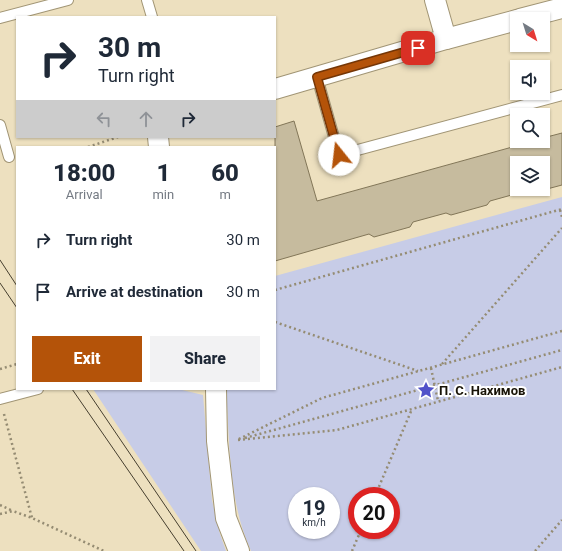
<!DOCTYPE html>
<meta charset="utf-8">
<style>
:root{--surface:#fff;--page:#f2f2f3;--text:#1f2937;--muted:#747a83;--accent:#b45309}
body{margin:0;font-family:Roboto,sans-serif;background:var(--page);color:var(--text);height:100vh;display:flex;flex-direction:column;font-size:15px;white-space:nowrap}
*{box-sizing:border-box;margin:0}
p{font-size:13px;color:var(--muted)}
.icon{flex:none;width:22px;height:22px;fill:none;stroke:currentColor;stroke-width:2;stroke-linecap:round;stroke-linejoin:round}
.map{position:relative;flex:1;overflow:hidden}
.panel{position:absolute;left:16px;top:146px;width:260px;height:244px;display:flex;flex-direction:column;background:var(--surface);border-radius:0px;box-shadow:0 1px 3px #0004}
.panel>*{flex:none}
.guide{position:absolute;left:16px;top:16px;width:260px;height:122px;border-radius:0px;box-shadow:0 1px 3px #0004;background:#fff;color:var(--text);overflow:hidden}
.needle{width:26px;rotate:142deg}
.tools{position:absolute;left:510px;top:12px;display:grid;gap:8px}
.tools a{display:grid;place-items:center;width:40px;height:40px;border-radius:0px;background:var(--surface);box-shadow:0 1px 3px #0004;font-size:20px}
.speed{position:absolute;left:288px;top:487px;display:flex;gap:8px;font-size:20px;font-weight:700;text-align:center}
.speed>*{display:grid;place-content:center;width:52px;height:52px;border-radius:50%;background:var(--surface);box-shadow:0 1px 3px #0004;line-height:1}
.speed small{font-size:10px;font-weight:400}
.speed .limit{border:6px solid #d22;background:#fff;color:#111}
.pin{position:absolute;display:grid;place-items:center;width:34px;height:34px;color:#fff;margin:-17px;border-radius:8px;box-shadow:0 2px 6px #0006}
.me{position:absolute;width:44px;margin:-22px;rotate:344deg;stroke-linejoin:round;filter:drop-shadow(0 0 3px #0008)}
.turn{display:flex;align-items:center;gap:14px;height:84px;padding:0 16px;font-size:18px}
.turn .icon{width:52px;height:52px;stroke-width:2.5}
.turn b{display:block;font-size:28px;line-height:34px}
.lanes{display:flex;align-items:center;height:38px;padding:0 16px;background:#0003;justify-content:center;gap:20px;direction:ltr}
.lanes .off{opacity:.35}
.eta{display:flex;justify-content:space-evenly;align-items:center;height:68px;text-align:center}
.eta b{font-size:24px;font-weight:800;line-height:28px}
.cta{display:flex;gap:8px;margin-top:auto;padding:8px 16px}
.cta a{flex:1;height:46px;border-radius:0px;background:var(--accent);color:#fff;font-size:16px;font-weight:800;line-height:46px;text-align:center}
.cta a+a{background:var(--page);color:var(--text)}
ul{padding:0;list-style:none}
li{display:flex;align-items:center;gap:12px;height:52px;padding:0 16px}
li div{flex:1}
li b{display:block;font-size:15px}
li em{font-style:normal}
.map>svg:first-child{display:block}
.green{fill:#c7cce7;fill-rule:evenodd}
.building{fill:#c6bb9e;stroke:#827658;fill-rule:evenodd}
.lines{fill:none;stroke-linecap:round;stroke-linejoin:round}
.lane-casing{stroke:#a19575;stroke-width:12}
.street-casing{stroke:#a19575;stroke-width:22}
.path{stroke:#958c73;stroke-width:2.5;stroke-dasharray:2 3;stroke-linecap:butt}
.lane{stroke:#fff;stroke-width:10}
.street{stroke:#fff;stroke-width:20}
.tram{stroke:#463f2f;stroke-width:1}
.route-casing{stroke:#753606;stroke-width:10}
.route{stroke:#b45309;stroke-width:7}
.labels{text-anchor:middle;stroke-width:4;stroke-linejoin:round;paint-order:stroke}
.poi-label{font-size:13px;font-weight:bold;fill:#181307;stroke:#fff;text-anchor:start}
</style>
<div class="map">
<svg width="562" height="551" viewBox="0 0 562 551">
<rect width="100%" height="100%" fill="#ede0bf"/>
<!-- green -->
<g class="green">
<path d="M562,197v354h-311c-23,-50 -21,-108 -25,-162h49v-113zM297,496h34v34h-34zM357,496h34v34h-34z"/>
<path d="M93,389h85l25,6 9,105 8,34 6,17h-25z"/>
</g>
<!-- building -->
<path class="building" d="M294,121l23,80 217,-60h9v-3l19,-5v52l-30,8 -6,-2 -36,10 -3,4 -36,10 -5,-2 -33,9 -3,5 -36,10 -5,-3 -94,27v-134zM517,163h26v26h-26z"/>
<g class="lines">
<!-- lane casing -->
<g class="lane-casing">
<g id="lane">
<path d="M147,0l5,17"/>
<path d="M0,18l68,-18"/>
<path d="M317,77l22,78 223,-60"/>
<path d="M0,125l9,32"/>
<path d="M0,399l38,-10"/>
</g>
</g>
<!-- street casing -->
<g class="street-casing">
<g id="street">
<path d="M435,0l11,39"/>
<path d="M520,19l42,-11"/>
<path d="M275,89l171,-50 71,-19"/>
<path d="M158,137l1,10"/>
<path d="M216,389l1,52 9,77 13,33"/>
</g>
</g>
<!-- path -->
<g class="path">
<path d="M88,147l30,-10"/>
<path d="M560,210l2,7"/>
<path d="M275,290l287,-81"/>
<path d="M275,322l143,49"/>
<path d="M562,331l-240,67 -85,42 100,-10 225,-63"/>
<path d="M442,364l120,-136"/>
<path d="M431,368l7,33"/>
<path d="M0,369l17,-5"/>
<path d="M4,414l28,104"/>
<path d="M245,438l317,-88"/>
<path d="M375,496l37,-87"/>
<path d="M0,505l13,6"/>
<path d="M0,514l13,-3 19,7 72,33"/>
<path d="M352,551l9,-21"/>
<path d="M535,551l27,-31"/>
</g>
<!-- lane -->
<use href="#lane" class="lane"/>
<!-- street -->
<use href="#street" class="street"/>
<!-- tram -->
<g class="tram">
<path d="M0,260l17,26"/>
<path d="M0,283l17,25"/>
<path d="M72,389l112,162"/>
<path d="M86,389l110,162"/>
</g>
</g>
<g class="lines">
<!-- route casing -->
<g class="route-casing">
<path id="route" d="M339,155l-22,-78 101,-29"/>
</g>
<!-- route -->
<use href="#route" class="route"/>
</g>
<!-- icons -->
<defs>
<g id="sight-bare" transform="scale(1.38)"><path d="M0-6L1.8-2.2L6-1.7L2.9 1.2L3.7 5.4L0 3.3L-3.7 5.4L-2.9 1.2L-6-1.7L-1.8-2.2Z" fill="#5152c9" stroke="#fff" stroke-width="2.5" paint-order="stroke"/></g>
</defs>
<g fill-rule="evenodd">
<use href="#sight-bare" x="426" y="390"/>
</g>
<g class="labels">
<!-- poi labels -->
<g class="poi-label">
<text x="439" y="395">П. С. Нахимов</text>
</g>
</g>
</svg>
<div class="tools">
<a><svg class="needle" viewBox="-14 -14 28 28"><path d="M0-13l5 13h-10z" fill="#e53935"/><path d="M0 13l5-13h-10z" fill="#747a83"/></svg></a>
<a><svg class="icon" aria-label="sound" viewBox="0 0 24 24"><path d="M4 9h4l5-4v14l-5-4H4zM17 9q2 3 0 6"/></svg></a>
<a><svg class="icon" aria-label="search" viewBox="0 0 24 24"><circle cx="10" cy="10" r="6"/><path d="M15 15l6 6"/></svg></a>
<a><svg class="icon" aria-label="layers" viewBox="0 0 24 24"><path d="M12 4l9 5-9 5-9-5zM3 14l9 5 9-5"/></svg></a>
</div>
<div class="speed"><div>19<small>km/h</small></div><div class="limit">20</div></div>
<div class="pin" style="left:418px;top:48px;background:#d93025"><svg class="icon" aria-label="arrive" viewBox="0 0 24 24"><path d="M6 21V4h12l-3 4 3 4H6"/></svg></div>
<svg class="me" style="left:339px;top:155px" viewBox="-20 -20 40 40"><circle r="19" fill="#fff"/><path d="M0-13L10 11 0 6-10 11z" fill="#b45309"/></svg>
<div class="guide">
<div class="turn"><svg class="icon" aria-label="right" viewBox="0 0 24 24"><path d="M7 20v-9h11M14 6l5 5-5 5"/></svg><div><b>30 m</b>Turn right</div></div>
<div class="lanes"><svg class="icon off" aria-label="left" viewBox="0 0 24 24"><path d="M17 20v-9H6M10 6l-5 5 5 5"/></svg><svg class="icon off" aria-label="ahead" viewBox="0 0 24 24"><path d="M12 20V5M6 11l6-6 6 6"/></svg><svg class="icon" aria-label="right" viewBox="0 0 24 24"><path d="M7 20v-9h11M14 6l5 5-5 5"/></svg></div>
</div>
<section class="panel">
<div class="eta">
<div><b>18:00</b><p>Arrival</p></div>
<div><b>1</b><p>min</p></div>
<div><b>60</b><p>m</p></div>
</div>
<ul>
<li><svg class="icon" aria-label="right" viewBox="0 0 24 24"><path d="M7 20v-9h11M14 6l5 5-5 5"/></svg><div><b>Turn right</b></div><em>30 m</em></li>
<li><svg class="icon" aria-label="arrive" viewBox="0 0 24 24"><path d="M6 21V4h12l-3 4 3 4H6"/></svg><div><b>Arrive at destination</b></div><em>30 m</em></li>
</ul>
<div class="cta"><a>Exit</a><a>Share</a></div>
</section>
</div>
